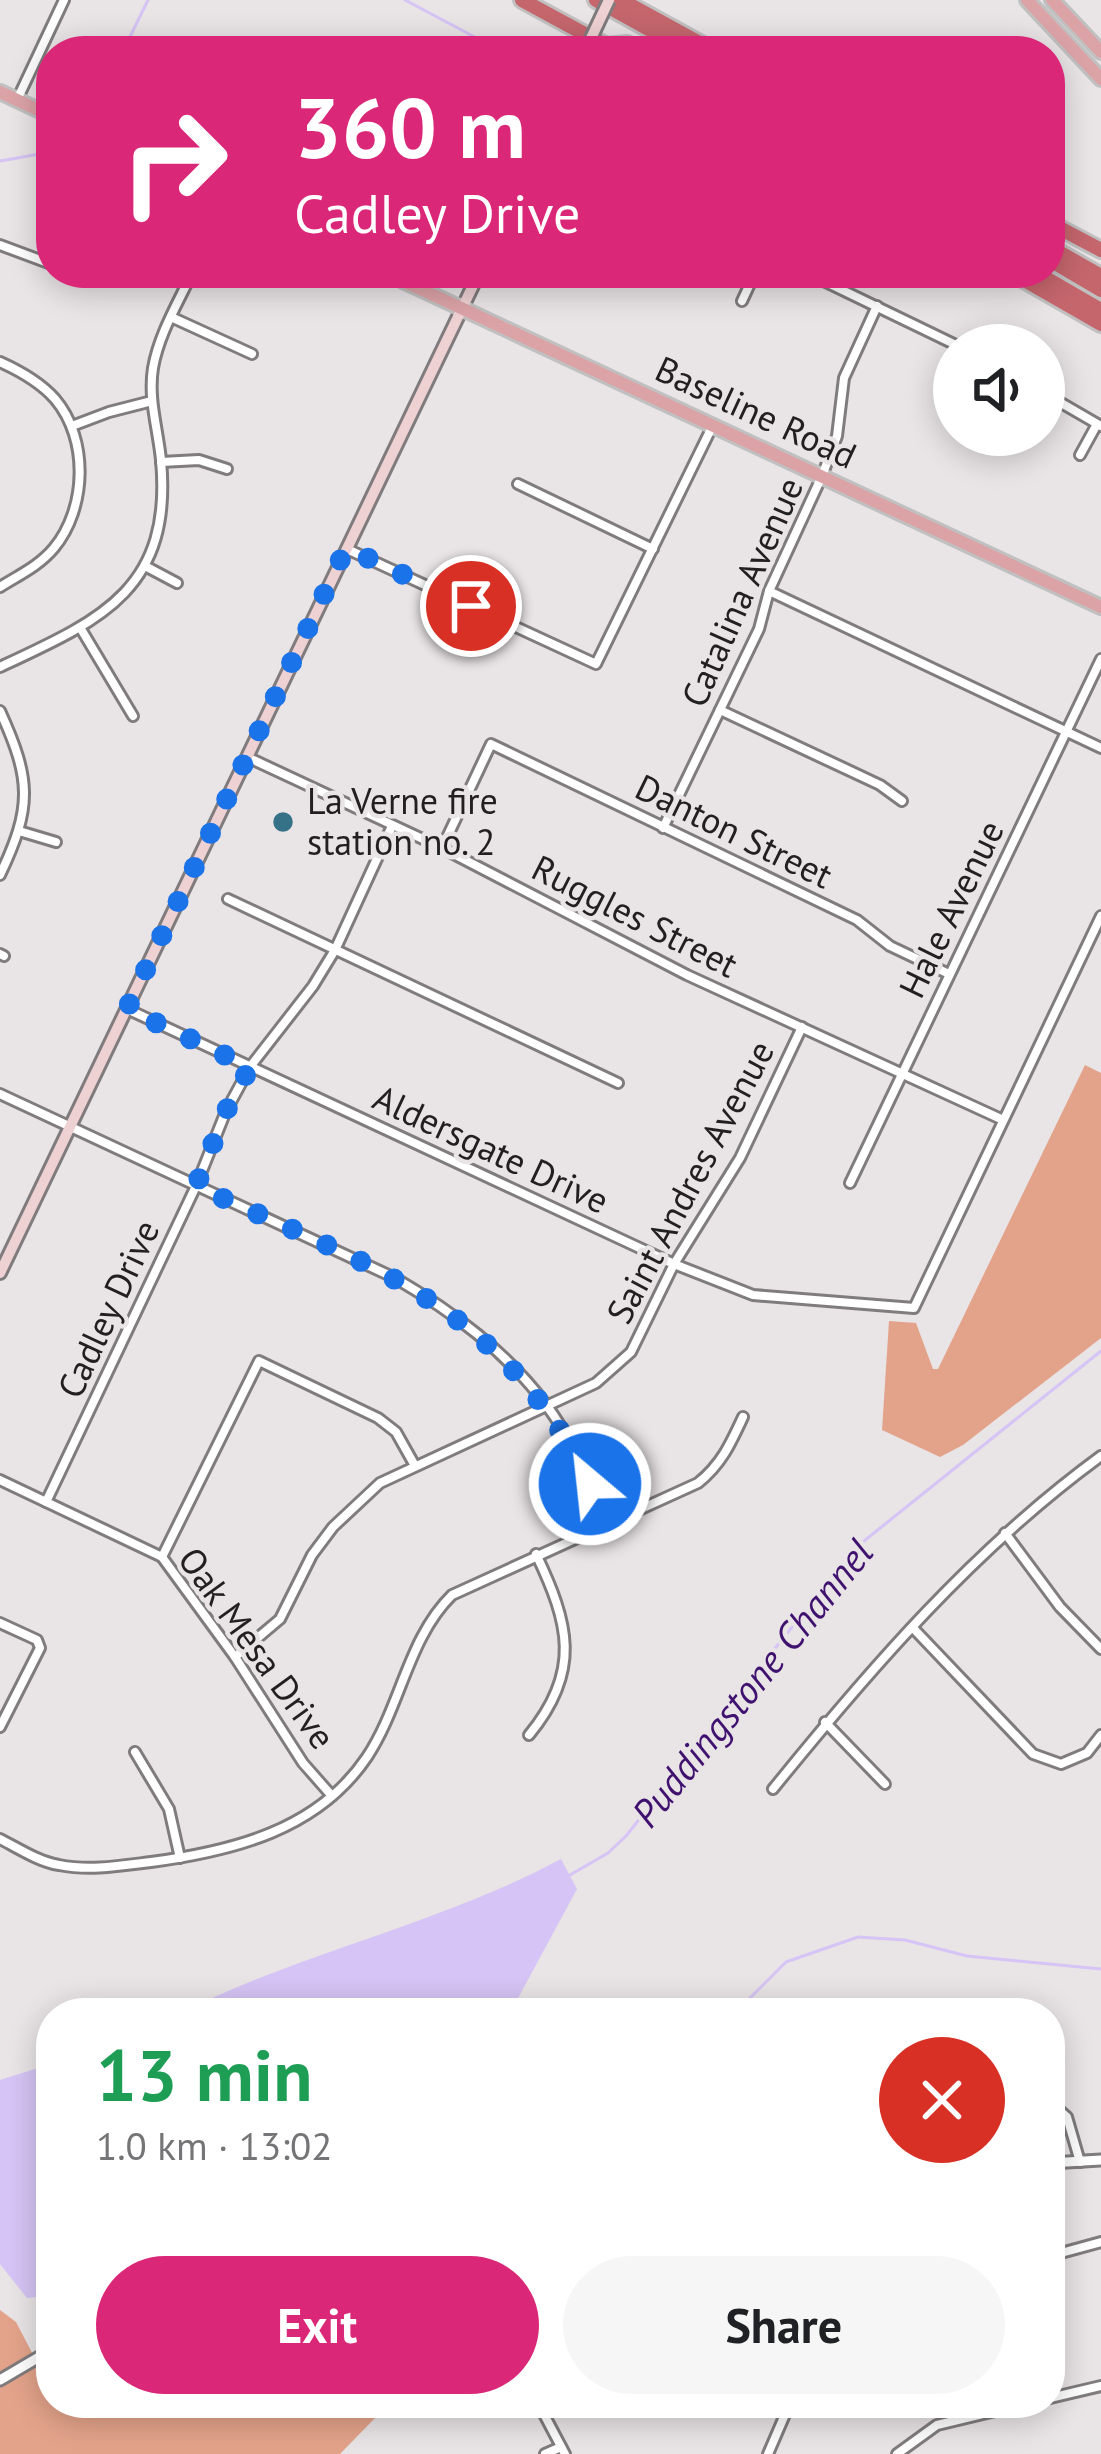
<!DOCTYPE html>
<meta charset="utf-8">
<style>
:root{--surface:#fff;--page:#f6f6f6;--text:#202124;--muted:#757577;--accent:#db2777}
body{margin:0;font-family:"PT Sans",sans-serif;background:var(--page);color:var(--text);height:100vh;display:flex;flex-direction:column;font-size:45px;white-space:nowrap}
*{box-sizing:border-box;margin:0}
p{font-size:39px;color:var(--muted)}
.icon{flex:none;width:66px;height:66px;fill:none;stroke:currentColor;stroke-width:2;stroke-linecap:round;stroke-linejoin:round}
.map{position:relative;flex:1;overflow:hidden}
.drawer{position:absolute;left:36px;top:1998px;width:1029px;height:420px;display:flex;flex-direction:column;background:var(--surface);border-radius:48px;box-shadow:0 6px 30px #0003}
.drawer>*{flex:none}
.guide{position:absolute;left:36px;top:36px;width:1029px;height:252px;border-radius:48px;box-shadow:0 6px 30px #0003;background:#db2777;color:#fff;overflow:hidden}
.buttons{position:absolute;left:933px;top:324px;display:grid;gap:24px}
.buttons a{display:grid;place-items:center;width:132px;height:132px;border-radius:50%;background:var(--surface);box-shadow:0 6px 30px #0003;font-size:60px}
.pin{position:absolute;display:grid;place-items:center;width:102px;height:102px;color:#fff;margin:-51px;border:6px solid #fff;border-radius:50%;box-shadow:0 3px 12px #0007}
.me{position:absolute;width:132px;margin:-66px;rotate:332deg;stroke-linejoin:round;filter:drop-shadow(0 0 9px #0008)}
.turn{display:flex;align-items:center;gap:42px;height:252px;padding:0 60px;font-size:54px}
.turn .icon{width:156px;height:156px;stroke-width:2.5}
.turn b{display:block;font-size:84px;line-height:102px}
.round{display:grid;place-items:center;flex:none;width:126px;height:126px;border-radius:63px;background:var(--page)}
.overview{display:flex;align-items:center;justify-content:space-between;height:204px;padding:0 60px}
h1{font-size:72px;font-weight:700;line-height:90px;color:#1e9e55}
.primary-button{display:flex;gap:24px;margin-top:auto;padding:24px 60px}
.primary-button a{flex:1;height:138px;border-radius:72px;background:var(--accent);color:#fff;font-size:48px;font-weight:700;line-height:138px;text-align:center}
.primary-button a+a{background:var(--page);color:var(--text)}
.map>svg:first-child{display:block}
.green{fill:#e3a38a}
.water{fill:#d5c4f5}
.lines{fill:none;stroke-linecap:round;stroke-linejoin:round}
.stream{stroke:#d5c4f5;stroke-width:3}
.minor-casing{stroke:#807c7e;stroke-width:14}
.tertiary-casing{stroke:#807c7e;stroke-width:15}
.secondary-casing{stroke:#807c7e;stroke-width:16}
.primary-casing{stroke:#c1c0c1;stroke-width:18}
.motorway-casing{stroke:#c1c0c1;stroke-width:20}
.minor{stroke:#fff;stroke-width:8}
.tertiary{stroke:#fff;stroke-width:9}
.secondary{stroke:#eed1d3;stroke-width:10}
.primary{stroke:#dca3a7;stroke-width:12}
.motorway{stroke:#c5666d;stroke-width:14}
.secondary-bridge-casing{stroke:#807c7e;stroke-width:16;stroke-linecap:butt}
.secondary-bridge{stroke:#eed1d3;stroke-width:10}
.route{stroke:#1a73e8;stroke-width:21;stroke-dasharray:0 37.8}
.poi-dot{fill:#357288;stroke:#e9e4e6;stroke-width:4.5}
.labels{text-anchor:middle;stroke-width:9;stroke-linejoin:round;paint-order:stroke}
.street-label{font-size:36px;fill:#211f20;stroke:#e9e4e6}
.poi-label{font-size:36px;fill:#211f20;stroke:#e9e4e6;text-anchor:start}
.water-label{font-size:39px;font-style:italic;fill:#40126f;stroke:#e9e4e6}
</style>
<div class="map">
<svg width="1101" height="2454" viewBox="0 0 1101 2454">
<rect width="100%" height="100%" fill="#e9e4e6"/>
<!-- green -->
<g class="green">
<path d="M1085,1065l16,8v265l-138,107 -23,12 -58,-27 7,-109 27,2 17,46h5z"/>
<path d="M0,2310l16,12 25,48 10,-5v38h375l-50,14 -36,37h-340z"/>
</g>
<!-- water -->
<g class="water">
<path d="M561,1859l16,30 -67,124h-330c123,-61 260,-89 381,-154z"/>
<path d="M51,2064v231l-24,3 -27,-34v-184z"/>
</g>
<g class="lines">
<!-- stream -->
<g class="stream">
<path d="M405,0l96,51"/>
<path d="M123,51l25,-51"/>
<path d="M0,161l51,-9"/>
<path d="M570,1875l38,-22 18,-17 228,-287 247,-198"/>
<path d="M735,2013l51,-51 72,-25 47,3 62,16 134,13"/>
</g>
<!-- minor casing -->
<g class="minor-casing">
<g id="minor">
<path d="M17,100l47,-100"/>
<path d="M0,245l51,19"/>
<path d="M71,273l7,3"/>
<path d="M807,273l149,72"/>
<path d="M742,301l13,-28"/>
<path d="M171,317l81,37"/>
<path d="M0,362c20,9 40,20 55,37 34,40 32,109 -1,149 -15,18 -35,27 -54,39"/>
<path d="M1044,393l57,33"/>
<path d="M72,426l37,-14 43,-11"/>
<path d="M1080,455l17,-31"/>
<path d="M161,462l38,-2 28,9"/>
<path d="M518,484l135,65"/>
<path d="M347,549l249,115 117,-239"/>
<path d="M145,566l32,17"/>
<path d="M769,591l332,157"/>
<path d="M81,629l52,87"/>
<path d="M0,667c101,-47 173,-78 161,-207 -3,-31 -13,-61 -8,-92 6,-34 25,-65 39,-95"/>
<path d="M720,710l160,75 22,16"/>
<path d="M0,711c31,68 33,95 0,164"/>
<path d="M247,757l195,91 245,127 314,144"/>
<path d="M663,828l96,-199 10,-38 53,-115 15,-40 7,-58 33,-72"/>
<path d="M19,831l37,11"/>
<path d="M442,848l49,-104 366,176 33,26 59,28"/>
<path d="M228,899l390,184"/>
<path d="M0,954l4,2"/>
<path d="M127,1009l547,255 79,31 161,13 187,-392"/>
<path d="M0,1094l395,184c58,34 112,74 152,128 26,35 43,78 62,117"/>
<path d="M850,1183l251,-524"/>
<path d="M0,1480l162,77 73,100 68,106 29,33"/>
<path d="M46,1502l150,-316 30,-75 24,-44 63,-81 22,-36 57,-124"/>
<path d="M1005,1533l55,74 41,42"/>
<path d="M162,1557l97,-196 119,57 18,14 18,32"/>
<path d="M0,1623l37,17 3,8 -40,79"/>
<path d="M913,1628l120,126 28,10 26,-11 14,-18"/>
<path d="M235,1657l45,-38 32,-64 21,-28 47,-44 216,-100 35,-31 43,-88 66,-106 62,-131"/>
<path d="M825,1722l60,62"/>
<path d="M529,1735c53,-64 40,-112 7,-181"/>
<path d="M135,1752l34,57 11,49"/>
<path d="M773,1789c98,-121 202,-241 328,-333"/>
<path d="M0,1839c18,9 39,23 59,26 31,6 60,1 92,-3 82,-11 167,-32 216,-105 34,-51 41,-119 85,-162l246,-112c23,-18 33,-40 45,-66"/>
<path d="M1050,2102l17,15 13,45"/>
<path d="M1050,2256l51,-14"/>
<path d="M1050,2398l51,-12"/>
<path d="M538,2403l27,51"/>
<path d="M545,2454l16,-7"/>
<path d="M768,2454l22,-51"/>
<path d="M897,2454l40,-29 92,-22"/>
</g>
</g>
<!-- tertiary casing -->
<g class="tertiary-casing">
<g id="tertiary">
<path d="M1050,2163l51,-3"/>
<path d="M0,2380l51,-30"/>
</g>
</g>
<!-- secondary casing -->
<g class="secondary-casing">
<path id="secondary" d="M0,1273l479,-1000"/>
</g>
<!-- primary casing -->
<g class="primary-casing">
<g id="primary">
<path d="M1027,0l74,79"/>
<path d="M1052,0l49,52"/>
<path d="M0,92l51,24"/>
<path d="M386,273l715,334"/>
</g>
</g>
<!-- motorway casing -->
<g class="motorway-casing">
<g id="motorway">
<path d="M522,0l94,51"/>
<path d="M596,0l92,51"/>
<path d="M621,0l93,51"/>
<path d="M607,46l20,-2 13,7"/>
<path d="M1050,223l51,27"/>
<path d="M1050,247l51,29"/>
<path d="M1050,260l51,30"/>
<path d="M1012,273l89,51"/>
<path d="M1037,273l64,37"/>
</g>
</g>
<!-- minor -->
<use href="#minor" class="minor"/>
<!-- tertiary -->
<use href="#tertiary" class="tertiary"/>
<!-- secondary -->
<use href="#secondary" class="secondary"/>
<!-- primary -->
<use href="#primary" class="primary"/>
<!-- motorway -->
<use href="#motorway" class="motorway"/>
<!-- secondary-bridge casing -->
<g class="secondary-bridge-casing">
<path id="secondary-bridge" d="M585,51l24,-51"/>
</g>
<!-- secondary-bridge -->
<use href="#secondary-bridge" class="secondary-bridge"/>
</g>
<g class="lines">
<!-- route -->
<path class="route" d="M471,606l-125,-58 -219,461 123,58 -24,44 -30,75c171,79 305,117 394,298"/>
</g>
<!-- markers -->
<circle class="poi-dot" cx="283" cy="822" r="12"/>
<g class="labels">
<!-- street labels -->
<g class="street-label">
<text transform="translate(756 412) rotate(25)" y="13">Baseline Road</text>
<text transform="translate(742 592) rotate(-66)" y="13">Catalina Avenue</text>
<text transform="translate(734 831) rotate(26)" y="13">Danton Street</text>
<text transform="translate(951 909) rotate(-64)" y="13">Hale Avenue</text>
<text transform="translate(635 916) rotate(27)" y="13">Ruggles Street</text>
<text transform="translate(491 1149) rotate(25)" y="13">Aldersgate Drive</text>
<text transform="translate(690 1182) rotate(-62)" y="13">Saint Andres Avenue</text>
<text transform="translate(108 1309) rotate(-65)" y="13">Cadley Drive</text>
<text transform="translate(257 1648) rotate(54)" y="13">Oak Mesa Drive</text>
</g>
<!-- poi labels -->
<g class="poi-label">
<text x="307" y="814">La Verne fire<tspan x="307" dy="41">station no. 2</tspan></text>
</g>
<!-- water labels -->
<g class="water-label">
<text transform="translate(752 1683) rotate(-51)" y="14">Puddingstone Channel</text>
</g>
</g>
</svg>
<div class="buttons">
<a><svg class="icon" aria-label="sound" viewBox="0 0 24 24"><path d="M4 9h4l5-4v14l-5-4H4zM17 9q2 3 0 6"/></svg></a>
</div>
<div class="pin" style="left:471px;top:606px;background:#d93025"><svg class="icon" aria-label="arrive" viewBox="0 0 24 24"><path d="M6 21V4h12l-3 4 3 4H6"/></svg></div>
<svg class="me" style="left:590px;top:1484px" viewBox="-20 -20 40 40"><circle r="17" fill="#1a73e8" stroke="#fff" stroke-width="3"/><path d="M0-11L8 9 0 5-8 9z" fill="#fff"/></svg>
<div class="guide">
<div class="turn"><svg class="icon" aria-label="right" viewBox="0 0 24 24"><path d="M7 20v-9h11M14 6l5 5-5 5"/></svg><div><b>360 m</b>Cadley Drive</div></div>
</div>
<section class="drawer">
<div class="overview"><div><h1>13 min</h1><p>1.0 km · 13:02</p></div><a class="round" style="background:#d93025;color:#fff"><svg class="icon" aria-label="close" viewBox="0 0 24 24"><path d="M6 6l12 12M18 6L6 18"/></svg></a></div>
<div class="primary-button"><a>Exit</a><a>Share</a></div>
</section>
</div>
